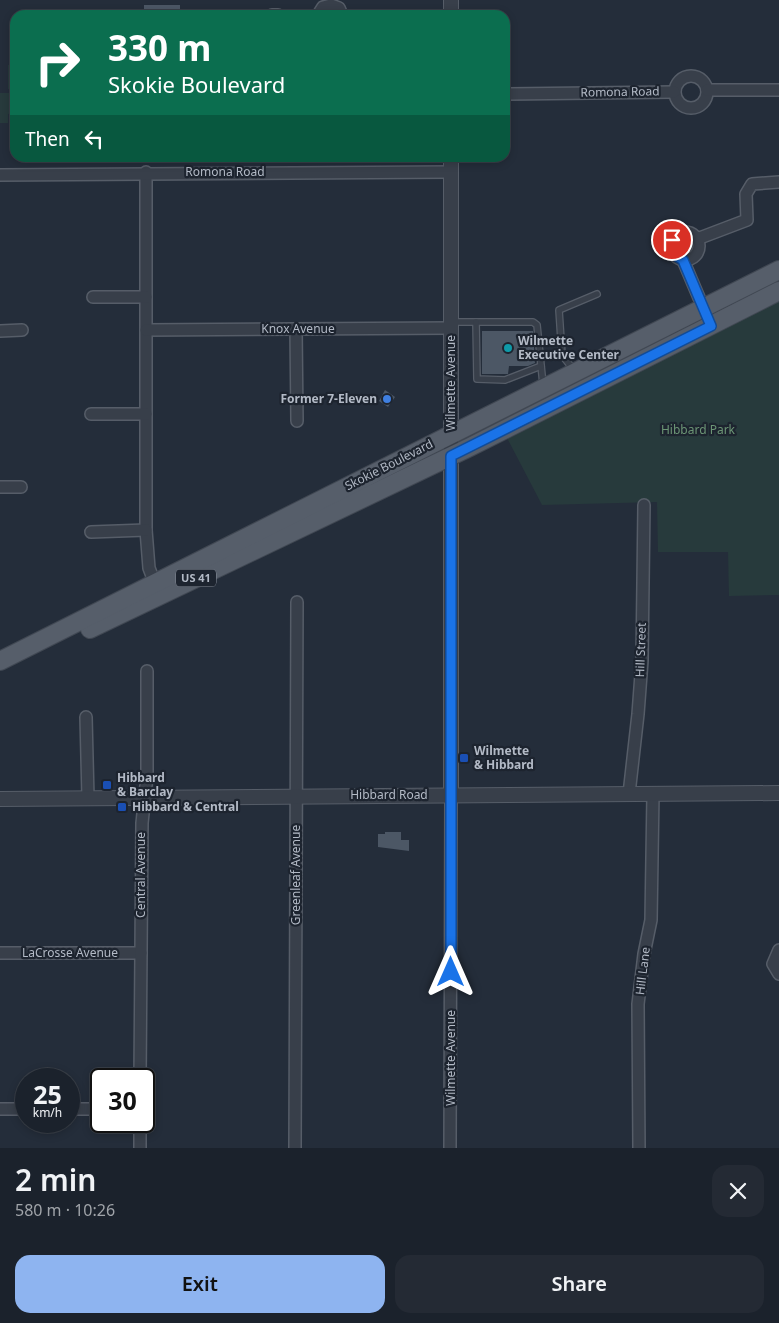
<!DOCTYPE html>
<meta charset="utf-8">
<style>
:root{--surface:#1b222c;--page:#242a34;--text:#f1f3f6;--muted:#a0a4a9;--line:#393f48;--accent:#8eb4f0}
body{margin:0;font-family:"Noto Sans",sans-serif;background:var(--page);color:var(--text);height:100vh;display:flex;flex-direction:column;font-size:19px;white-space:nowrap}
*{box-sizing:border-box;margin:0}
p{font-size:16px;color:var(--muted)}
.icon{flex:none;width:28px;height:28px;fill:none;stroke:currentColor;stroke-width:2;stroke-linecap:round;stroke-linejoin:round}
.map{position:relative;height:1148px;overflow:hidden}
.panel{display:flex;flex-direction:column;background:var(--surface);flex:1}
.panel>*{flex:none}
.top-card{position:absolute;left:10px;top:10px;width:500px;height:152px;border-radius:15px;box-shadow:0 2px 8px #0003,0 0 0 1px var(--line);background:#0b6e4f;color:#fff;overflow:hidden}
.speed{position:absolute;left:15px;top:1068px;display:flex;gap:10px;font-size:25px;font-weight:700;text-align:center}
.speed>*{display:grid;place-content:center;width:65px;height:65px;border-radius:50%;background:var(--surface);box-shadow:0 2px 8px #0003,0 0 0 1px var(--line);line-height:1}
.speed small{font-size:12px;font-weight:400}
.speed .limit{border:2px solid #111;border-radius:8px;background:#fff;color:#111}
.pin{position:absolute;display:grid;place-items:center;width:42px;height:42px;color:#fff;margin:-21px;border:2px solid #fff;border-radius:50%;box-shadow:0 1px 5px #0007}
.me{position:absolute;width:55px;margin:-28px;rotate:0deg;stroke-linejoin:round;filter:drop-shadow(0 0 4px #0008)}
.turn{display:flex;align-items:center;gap:18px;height:105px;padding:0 15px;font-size:22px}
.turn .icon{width:65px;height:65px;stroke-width:2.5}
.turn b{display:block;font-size:35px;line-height:42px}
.then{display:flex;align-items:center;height:48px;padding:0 15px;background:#0003;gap:10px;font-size:19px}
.round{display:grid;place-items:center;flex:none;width:52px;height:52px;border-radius:15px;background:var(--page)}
.headline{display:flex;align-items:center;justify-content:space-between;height:85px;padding:0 15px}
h1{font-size:30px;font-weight:600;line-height:38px}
.action{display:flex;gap:10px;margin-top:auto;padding:10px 15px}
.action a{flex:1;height:58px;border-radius:15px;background:var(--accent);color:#111;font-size:20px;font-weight:600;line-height:58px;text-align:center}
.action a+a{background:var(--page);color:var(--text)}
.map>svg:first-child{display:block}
.green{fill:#273a3c}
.building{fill:#4c5765}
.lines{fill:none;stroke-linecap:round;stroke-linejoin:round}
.service-casing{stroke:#565d68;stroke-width:8}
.minor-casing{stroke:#565d68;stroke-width:14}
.tertiary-casing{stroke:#565d68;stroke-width:16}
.primary-casing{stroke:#414853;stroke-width:20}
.service{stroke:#383f4a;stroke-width:5.5}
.minor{stroke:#383f4a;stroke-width:11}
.tertiary{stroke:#383f4a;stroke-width:14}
.primary{stroke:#565e6a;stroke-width:18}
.route-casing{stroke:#114b97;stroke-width:12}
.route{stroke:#1a73e8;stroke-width:9}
.culture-dot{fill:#0f9aa8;stroke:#1d242f;stroke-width:2}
.shop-dot{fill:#3f7fe0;stroke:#1d242f;stroke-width:2}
.transit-dot{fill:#1a4fb4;stroke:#1d242f;stroke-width:2}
.labels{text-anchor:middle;stroke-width:4.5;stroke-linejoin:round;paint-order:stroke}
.shield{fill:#1d242f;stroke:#868d99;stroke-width:1}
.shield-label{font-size:11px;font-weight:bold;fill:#b3bac6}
.street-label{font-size:12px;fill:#b3bac6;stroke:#1d242f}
.poi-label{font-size:12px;font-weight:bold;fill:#b3bac6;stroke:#1d242f;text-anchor:start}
.park-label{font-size:12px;fill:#6c9575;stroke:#1d242f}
</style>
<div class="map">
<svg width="779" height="1148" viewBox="0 0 779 1148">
<rect width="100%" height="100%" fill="#242d3a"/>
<!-- green -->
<g class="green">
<rect x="8" y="65" width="7" height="24"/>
<path d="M0,93h12l1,20 -5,1v9h-8z"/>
<path d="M779,299v296l-50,1 -1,-44h-70l-1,-50 -115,3 -36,-69z"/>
</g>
<!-- building -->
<g class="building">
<rect x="144" y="5" width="36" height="10"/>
<path d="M482,331h51l2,32 -7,3h-19l-1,8h-26z"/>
<path d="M385,390l10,7 -7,10 -9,-6z"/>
<path d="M385,832h16v8h8v11l-31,-4v-13h7z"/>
</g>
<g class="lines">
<!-- service casing -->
<g class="service-casing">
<g id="service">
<path d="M451,322h82l4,3 6,60"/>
<path d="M476,322l1,57 28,1 36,-14"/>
<path d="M573,369l-11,-14 -3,-45 38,-16"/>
</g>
</g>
<!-- minor casing -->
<g class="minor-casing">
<g id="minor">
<path d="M272,15h6"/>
<path d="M318,15l5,-8 8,-2 8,3 3,7"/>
<circle cx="691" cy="92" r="16"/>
<path d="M707,90h72"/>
<path d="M505,94l169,-2"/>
<path d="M146,172v358l3,38 8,21"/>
<path d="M0,175l451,-3"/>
<circle cx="685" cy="246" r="14"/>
<path d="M697,239l50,-19 -1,-26 6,-10 27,-2"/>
<path d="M683,260l28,66"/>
<path d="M93,297h53"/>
<path d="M296,329l1,92"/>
<path d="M146,330l305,-2"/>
<path d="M0,331l22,-1"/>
<path d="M91,414h55"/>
<path d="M0,487h21"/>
<path d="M91,532l55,-2"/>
<path d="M86,717l2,81"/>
<path d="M629,794l9,-80 4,-53 2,-156"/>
<path d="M779,950l-6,14 6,10"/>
<path d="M0,953h141"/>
<path d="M140,1079l2,-256 5,-47v-105"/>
<path d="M0,1109h26"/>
<path d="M69,1109h32"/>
<path d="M140,1121v27"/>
<path d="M295,1148l2,-546"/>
<path d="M450,1148l1,-353"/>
<path d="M639,1148l-1,-144 6,-50 7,-34 2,-126"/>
</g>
</g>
<!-- tertiary casing -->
<g class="tertiary-casing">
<g id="tertiary">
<path d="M451,15v-15"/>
<path d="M451,158v637"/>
<path d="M0,799l779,-6"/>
</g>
</g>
<!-- primary casing -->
<g class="primary-casing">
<g id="primary">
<path d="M90,629l380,-182 309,-156"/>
<path d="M0,661l779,-391"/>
</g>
</g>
<!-- service -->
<use href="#service" class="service"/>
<!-- minor -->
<use href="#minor" class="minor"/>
<!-- tertiary -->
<use href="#tertiary" class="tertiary"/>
<!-- primary -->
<use href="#primary" class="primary"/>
</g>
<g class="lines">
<!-- route casing -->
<g class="route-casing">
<path id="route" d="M451,972v-516l260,-130 -28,-66 -11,-7v-13"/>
</g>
<!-- route -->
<use href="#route" class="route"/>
</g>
<!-- markers -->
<circle class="culture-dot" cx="508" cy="348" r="5"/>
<circle class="shop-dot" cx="387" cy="399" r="5"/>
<g class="transit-dot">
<rect x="459" y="753" width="10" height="10" rx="2.5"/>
<rect x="102" y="780" width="10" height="10" rx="2.5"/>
<rect x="117" y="802" width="10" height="10" rx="2.5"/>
</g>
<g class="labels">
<!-- shield labels -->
<rect class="shield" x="176" y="569.5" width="40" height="17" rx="4"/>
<g class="shield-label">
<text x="196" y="582">US 41</text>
</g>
<!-- street labels -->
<g class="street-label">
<text transform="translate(620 92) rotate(-1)" y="4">Romona Road</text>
<text x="225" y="176">Romona Road</text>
<text x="298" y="333">Knox Avenue</text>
<text transform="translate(451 383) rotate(-90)" y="4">Wilmette Avenue</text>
<text transform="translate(389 465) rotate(-27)" y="4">Skokie Boulevard</text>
<text transform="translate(641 650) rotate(-88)" y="4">Hill Street</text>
<text x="389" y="799">Hibbard Road</text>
<text transform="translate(141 875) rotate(-90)" y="4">Central Avenue</text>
<text transform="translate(296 875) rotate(-90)" y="4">Greenleaf Avenue</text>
<text x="70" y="957">LaCrosse Avenue</text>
<text transform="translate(643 971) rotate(-83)" y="4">Hill Lane</text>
<text transform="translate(451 1058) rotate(-90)" y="4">Wilmette Avenue</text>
</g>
<!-- poi labels -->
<g class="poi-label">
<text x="518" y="345">Wilmette<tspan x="518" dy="14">Executive Center</tspan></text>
<text x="377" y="403" text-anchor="end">Former 7-Eleven</text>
<text x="474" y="755">Wilmette<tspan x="474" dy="14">&amp; Hibbard</tspan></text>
<text x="117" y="782">Hibbard<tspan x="117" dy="14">&amp; Barclay</tspan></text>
<text x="132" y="811">Hibbard &amp; Central</text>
</g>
<!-- park labels -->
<g class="park-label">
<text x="698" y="434">Hibbard Park</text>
</g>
</g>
</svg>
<div class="speed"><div>25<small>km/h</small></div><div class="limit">30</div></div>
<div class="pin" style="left:672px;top:240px;background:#d93025"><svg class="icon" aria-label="arrive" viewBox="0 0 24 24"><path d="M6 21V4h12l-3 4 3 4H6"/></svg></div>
<svg class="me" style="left:451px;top:972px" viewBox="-20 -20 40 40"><path d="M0-17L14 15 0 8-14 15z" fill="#1a73e8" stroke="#fff" stroke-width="4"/></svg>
<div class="top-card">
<div class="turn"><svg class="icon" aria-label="right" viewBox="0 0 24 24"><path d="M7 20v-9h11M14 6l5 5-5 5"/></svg><div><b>330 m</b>Skokie Boulevard</div></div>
<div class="then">Then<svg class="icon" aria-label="left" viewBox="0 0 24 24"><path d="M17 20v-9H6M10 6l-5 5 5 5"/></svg></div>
</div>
</div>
<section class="panel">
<div class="headline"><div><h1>2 min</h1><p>580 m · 10:26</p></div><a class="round"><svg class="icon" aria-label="close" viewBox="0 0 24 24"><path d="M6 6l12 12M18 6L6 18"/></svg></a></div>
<div class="action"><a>Exit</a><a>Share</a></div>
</section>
